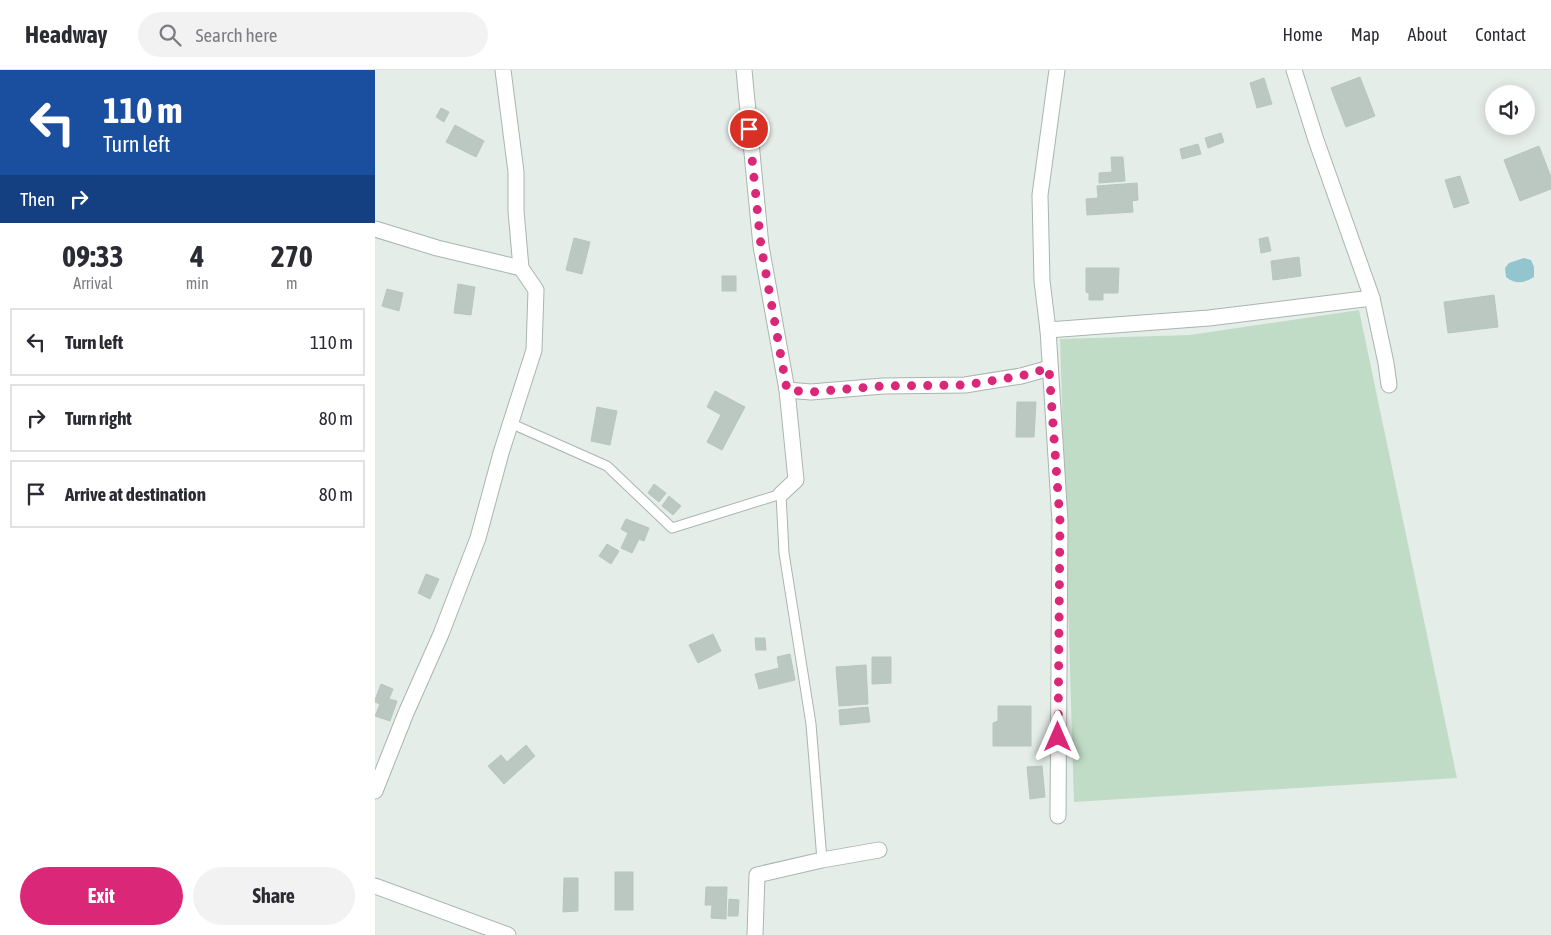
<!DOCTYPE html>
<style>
:root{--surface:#fff;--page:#f2f2f3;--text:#2b2b33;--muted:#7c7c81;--line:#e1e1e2;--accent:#db2777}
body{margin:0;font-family:"Asap Condensed",sans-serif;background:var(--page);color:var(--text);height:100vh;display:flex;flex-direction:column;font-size:19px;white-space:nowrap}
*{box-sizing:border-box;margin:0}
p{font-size:16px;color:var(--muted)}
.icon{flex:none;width:28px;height:28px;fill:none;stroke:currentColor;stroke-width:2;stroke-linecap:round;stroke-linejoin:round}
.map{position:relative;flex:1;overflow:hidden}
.details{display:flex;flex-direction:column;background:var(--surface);width:375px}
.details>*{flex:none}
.hud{background:#1a4fa0;color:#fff;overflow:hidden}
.controls{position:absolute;left:1110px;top:15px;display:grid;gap:10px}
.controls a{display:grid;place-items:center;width:50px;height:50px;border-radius:50%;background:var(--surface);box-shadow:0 2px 12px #0003;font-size:25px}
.pin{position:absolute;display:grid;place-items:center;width:42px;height:42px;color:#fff;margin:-21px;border:2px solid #fff;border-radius:50%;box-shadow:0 1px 5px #0007}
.me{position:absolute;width:55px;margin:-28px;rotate:0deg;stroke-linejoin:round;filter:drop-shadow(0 0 4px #0008)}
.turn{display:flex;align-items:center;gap:18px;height:105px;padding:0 20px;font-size:22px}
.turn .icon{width:65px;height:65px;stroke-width:2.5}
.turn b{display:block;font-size:35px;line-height:42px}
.then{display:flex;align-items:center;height:48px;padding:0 20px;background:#0003;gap:10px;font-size:19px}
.eta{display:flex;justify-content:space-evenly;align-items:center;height:85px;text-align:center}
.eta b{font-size:30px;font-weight:700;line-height:35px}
.button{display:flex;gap:10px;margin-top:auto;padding:10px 20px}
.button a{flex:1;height:58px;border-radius:30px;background:var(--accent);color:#fff;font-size:20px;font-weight:700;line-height:58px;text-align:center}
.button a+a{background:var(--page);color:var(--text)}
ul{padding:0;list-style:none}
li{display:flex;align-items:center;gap:15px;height:68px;margin:0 10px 8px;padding:0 10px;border:2px solid var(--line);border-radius:0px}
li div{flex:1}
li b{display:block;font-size:19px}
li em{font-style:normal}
header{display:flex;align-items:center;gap:30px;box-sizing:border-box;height:70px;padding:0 25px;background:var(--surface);border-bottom:1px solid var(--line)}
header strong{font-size:24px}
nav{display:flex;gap:28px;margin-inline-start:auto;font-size:18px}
.search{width:350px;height:45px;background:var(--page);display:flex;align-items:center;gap:12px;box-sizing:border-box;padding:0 18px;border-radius:28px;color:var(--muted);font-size:19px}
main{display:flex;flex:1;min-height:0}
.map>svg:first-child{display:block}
.green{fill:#c0dcc7}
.water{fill:#92c5cd}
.building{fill:#bbc8c2;stroke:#b8c6c0}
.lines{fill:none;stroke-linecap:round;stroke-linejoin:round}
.lane-casing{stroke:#a8b5b0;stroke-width:11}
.street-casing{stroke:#a8b5b0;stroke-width:17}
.lane{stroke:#fff;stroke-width:9}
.street{stroke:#fff;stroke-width:15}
.route{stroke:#db2777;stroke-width:9;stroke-dasharray:0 16.2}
</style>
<header>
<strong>Headway</strong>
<div class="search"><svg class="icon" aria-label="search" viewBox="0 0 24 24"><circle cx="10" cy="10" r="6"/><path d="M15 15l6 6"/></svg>Search here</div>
<nav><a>Home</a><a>Map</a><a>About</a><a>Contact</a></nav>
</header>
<main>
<section class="details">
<div class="hud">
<div class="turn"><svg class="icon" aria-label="left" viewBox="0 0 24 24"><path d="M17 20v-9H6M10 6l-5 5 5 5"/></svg><div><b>110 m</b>Turn left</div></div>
<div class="then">Then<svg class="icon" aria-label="right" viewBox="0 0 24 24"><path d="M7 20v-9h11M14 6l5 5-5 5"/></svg></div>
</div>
<div class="eta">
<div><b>09:33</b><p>Arrival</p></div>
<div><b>4</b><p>min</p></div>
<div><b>270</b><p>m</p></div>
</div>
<ul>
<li><svg class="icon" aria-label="left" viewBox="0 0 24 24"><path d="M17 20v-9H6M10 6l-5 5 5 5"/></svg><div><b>Turn left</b></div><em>110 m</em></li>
<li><svg class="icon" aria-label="right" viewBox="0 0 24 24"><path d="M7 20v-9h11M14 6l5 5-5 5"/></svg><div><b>Turn right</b></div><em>80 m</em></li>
<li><svg class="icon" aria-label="arrive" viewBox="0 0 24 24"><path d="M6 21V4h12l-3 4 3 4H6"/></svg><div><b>Arrive at destination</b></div><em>80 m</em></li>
</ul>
<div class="button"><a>Exit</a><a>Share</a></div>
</section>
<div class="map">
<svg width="1176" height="865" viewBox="0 0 1176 865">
<rect width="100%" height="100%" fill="#e5ede9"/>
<!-- green -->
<path class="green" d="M984,240l98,468 -383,24 -14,-463 130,-4z"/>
<!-- water -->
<path class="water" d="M1149,188l7,2 3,7v10c-10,6 -18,8 -28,0l-1,-9 4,-5z"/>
<!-- building -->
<g class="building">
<path d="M985,7l15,39 -29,11 -15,-39z"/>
<path d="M889,8l8,26 -15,4 -7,-25z"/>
<path d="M66,38l8,4 -5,10 -8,-5z"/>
<path d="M80,55l29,16 -8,16 -30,-15z"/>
<path d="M846,63l3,9 -16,6 -3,-10z"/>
<path d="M823,74l3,10 -19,5 -2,-10z"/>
<path d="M1164,76l12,31v12l-31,12 -16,-41z"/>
<path d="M736,87h12l2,24 -26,2v-10l13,-1z"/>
<path d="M1085,106l9,27 -15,5 -9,-28z"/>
<path d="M762,113l1,17 -6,1 1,11 -46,3 -1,-16 12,-1 -1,-12z"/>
<path d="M893,167l3,14 -10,2 -2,-14z"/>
<path d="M199,168l16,4 -8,32 -16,-4z"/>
<path d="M924,187l2,19 -28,4 -2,-19z"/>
<path d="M711,198h33l-1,25h-15v7h-14v-7l-3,-1z"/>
<rect x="347" y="206" width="14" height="15"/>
<path d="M83,214l17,3 -4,28 -17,-2z"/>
<path d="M12,219l16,4 -4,18 -17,-5z"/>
<path d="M1119,225l4,32 -50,6 -4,-31z"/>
<path d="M340,321l30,16 -23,43 -15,-8 14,-27 -14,-8z"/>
<path d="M642,332h19l-2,35h-18z"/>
<path d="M222,337l20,4 -7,34 -19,-4z"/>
<path d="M279,414l12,9 -7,9 -11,-9z"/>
<path d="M294,426l12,10 -8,9 -11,-9z"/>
<path d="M251,449l23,9 -5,13 -5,-2 -7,14 -11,-5 7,-15 -7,-4z"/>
<path d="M232,474l12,7 -8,13 -12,-8z"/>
<path d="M51,504l13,5 -9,20 -12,-6z"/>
<path d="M338,564l8,17 -23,12 -9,-18z"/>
<path d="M380,568h10l1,12h-10z"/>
<path d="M415,584l5,26 -36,9 -4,-15 24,-6 -2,-11z"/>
<path d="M497,587h19v26l-19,1z"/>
<path d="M491,595l2,39 -29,2 -3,-39z"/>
<path d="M6,614l12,5 -4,10 8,2 -7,20 -15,-5 5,-12 -5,-2v-2z"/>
<path d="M623,636h33v40h-38v-23l5,-2z"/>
<path d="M493,637l2,15 -30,3 -1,-15z"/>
<path d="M151,675l9,11 -31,28 -16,-18 13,-11 6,7z"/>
<path d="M667,696l3,31 -15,2 -3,-32z"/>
<rect x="240" y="802" width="18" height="38"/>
<path d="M189,808h14v33l-15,1z"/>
<path d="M331,817h21l-1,32 -15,-1 1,-13h-7z"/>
<path d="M354,829l10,1 -1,16h-10z"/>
</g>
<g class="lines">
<!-- lane casing -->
<g class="lane-casing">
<path id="lane" d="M135,353l97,43 65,62 109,-34 3,59 27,171 11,136"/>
</g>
<!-- street casing -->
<g class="street-casing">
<g id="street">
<path d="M369,0l17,176 26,144 9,90 -15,14"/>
<path d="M682,0l-17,125 2,86 6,49 12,191 -2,295"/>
<path d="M919,0l22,70 56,158 14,65 3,22"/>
<path d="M0,159l62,19 84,20"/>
<path d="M673,260l161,-12 163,-20"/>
<path d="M412,320l24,2 72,-6 82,-1 56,-9 29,-8"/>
<path d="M0,721l31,-78 35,-79 37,-96 23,-85 33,-103 2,-60 -15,-22 -5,-57v-39l-13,-102"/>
<path d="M0,816l133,49"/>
<path d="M380,865l2,-60 65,-15 57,-10"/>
</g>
</g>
<!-- lane -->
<use href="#lane" class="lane"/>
<!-- street -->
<use href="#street" class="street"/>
</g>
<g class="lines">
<!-- route -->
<path class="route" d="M374,59l12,117 26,144 24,2 72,-6 82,-1 56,-9 28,-8 11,153 -2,216"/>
</g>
</svg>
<div class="controls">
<a><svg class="icon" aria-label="sound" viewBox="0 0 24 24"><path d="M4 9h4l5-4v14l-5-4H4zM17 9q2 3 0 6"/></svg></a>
</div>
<div class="pin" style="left:374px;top:59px;background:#d93025"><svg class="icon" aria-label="arrive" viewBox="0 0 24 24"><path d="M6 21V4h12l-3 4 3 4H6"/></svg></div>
<svg class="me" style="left:683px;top:667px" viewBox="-20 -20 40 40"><path d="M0-17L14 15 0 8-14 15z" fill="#db2777" stroke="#fff" stroke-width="4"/></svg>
</div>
</main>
